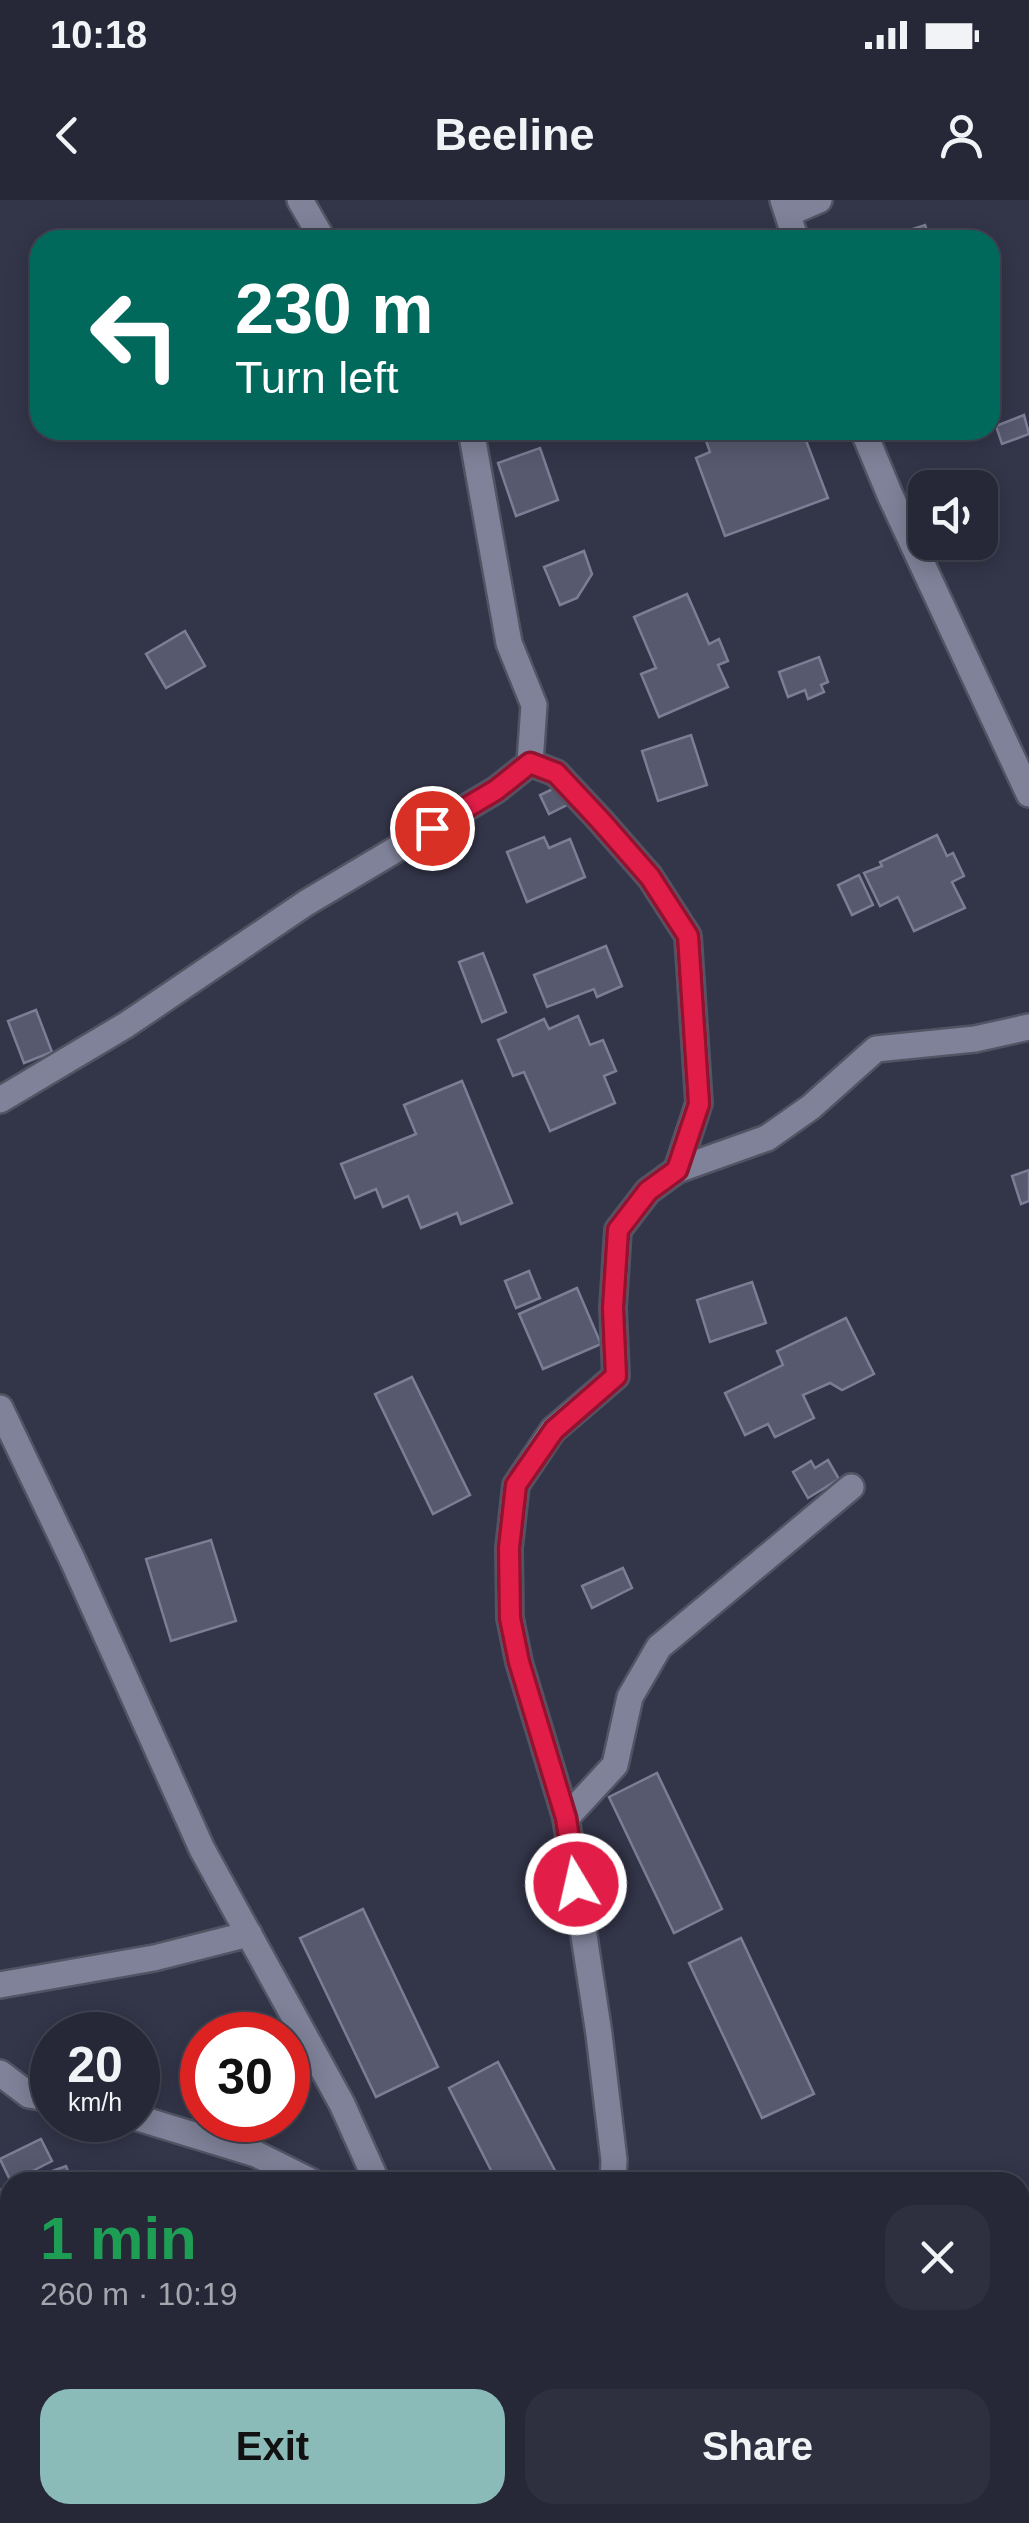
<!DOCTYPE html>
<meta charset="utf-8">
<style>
:root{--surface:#262837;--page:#2e303f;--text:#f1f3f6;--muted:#a4a6ad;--line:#424452;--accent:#8bbbb9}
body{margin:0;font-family:Arial,sans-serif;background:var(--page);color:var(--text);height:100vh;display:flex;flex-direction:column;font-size:38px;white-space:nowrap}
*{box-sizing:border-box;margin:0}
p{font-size:32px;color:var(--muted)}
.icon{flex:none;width:55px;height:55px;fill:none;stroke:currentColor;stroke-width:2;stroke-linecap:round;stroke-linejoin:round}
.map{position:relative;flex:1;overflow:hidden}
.panel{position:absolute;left:0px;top:1972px;width:1030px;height:352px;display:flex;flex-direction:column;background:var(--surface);border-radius:30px 30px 0 0;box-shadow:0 5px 25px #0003,0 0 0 2px var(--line)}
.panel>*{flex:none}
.banner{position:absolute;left:30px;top:30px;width:970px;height:210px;border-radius:30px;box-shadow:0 5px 25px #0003,0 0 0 2px var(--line);background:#00695c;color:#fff;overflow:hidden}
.fabs{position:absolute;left:908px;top:270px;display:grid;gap:20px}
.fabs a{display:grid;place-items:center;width:90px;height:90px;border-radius:20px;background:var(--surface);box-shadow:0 5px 25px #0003,0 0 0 2px var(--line);font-size:50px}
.speed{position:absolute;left:30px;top:1812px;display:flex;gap:20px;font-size:50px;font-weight:700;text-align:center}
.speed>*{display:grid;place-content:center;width:130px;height:130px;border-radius:50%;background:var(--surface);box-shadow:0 5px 25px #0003,0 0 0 2px var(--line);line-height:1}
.speed small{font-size:25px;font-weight:400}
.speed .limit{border:15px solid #d22;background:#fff;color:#111}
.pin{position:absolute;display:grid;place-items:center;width:85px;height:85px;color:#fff;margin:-42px;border:5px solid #fff;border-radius:50%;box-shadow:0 2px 10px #0007}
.me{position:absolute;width:110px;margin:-55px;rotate:351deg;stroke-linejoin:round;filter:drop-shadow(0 0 8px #0008)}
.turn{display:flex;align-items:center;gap:35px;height:210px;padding:0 40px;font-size:45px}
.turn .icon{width:130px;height:130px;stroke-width:2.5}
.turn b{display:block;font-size:70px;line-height:85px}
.round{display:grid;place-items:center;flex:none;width:105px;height:105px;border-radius:30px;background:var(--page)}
.head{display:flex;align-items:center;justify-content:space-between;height:170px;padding:0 40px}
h1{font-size:60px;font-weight:700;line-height:75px;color:#1e9e55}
.button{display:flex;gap:20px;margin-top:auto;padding:20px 40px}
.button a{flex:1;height:115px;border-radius:30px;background:var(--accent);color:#111;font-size:40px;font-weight:700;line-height:115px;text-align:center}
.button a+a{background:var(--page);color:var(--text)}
.status{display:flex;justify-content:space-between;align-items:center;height:70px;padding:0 50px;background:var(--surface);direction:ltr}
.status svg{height:28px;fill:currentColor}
header{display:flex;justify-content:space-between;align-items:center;height:130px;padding:0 40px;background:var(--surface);font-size:45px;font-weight:700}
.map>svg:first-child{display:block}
.building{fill:#575a6f;stroke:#7b7e94;stroke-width:2.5}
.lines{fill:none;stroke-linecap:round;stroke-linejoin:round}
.street-casing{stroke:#525464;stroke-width:30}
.street{stroke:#7f8299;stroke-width:25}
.route-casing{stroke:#92132f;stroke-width:25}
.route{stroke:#e11d48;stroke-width:18}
</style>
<div class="status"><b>10:18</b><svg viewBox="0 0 49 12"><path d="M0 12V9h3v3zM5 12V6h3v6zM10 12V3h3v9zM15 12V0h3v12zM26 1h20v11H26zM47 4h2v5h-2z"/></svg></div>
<header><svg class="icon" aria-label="back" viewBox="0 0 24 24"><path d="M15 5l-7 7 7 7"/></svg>Beeline<svg class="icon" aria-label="person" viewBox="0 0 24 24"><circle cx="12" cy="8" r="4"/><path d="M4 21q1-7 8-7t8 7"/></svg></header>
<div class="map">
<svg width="1029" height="2323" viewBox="0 0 1029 2323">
<rect width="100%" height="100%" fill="#333549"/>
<!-- building -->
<g class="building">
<path d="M925,25l5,15h-51z"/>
<path d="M1024,215l5,19 -27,10 -6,-18z"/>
<path d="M716,230h86l26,68 -103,38 -29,-78 14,-6 -6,-17z"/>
<path d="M540,248l18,52 -42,16 -18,-53z"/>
<path d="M584,351l8,23 -15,24 -17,7 -16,-38z"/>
<path d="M687,394l22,50 10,-5 9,22 -10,4 10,22 -69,30 -18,-43 15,-6 -22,-51z"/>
<path d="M185,431l20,35 -39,22 -20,-34z"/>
<path d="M819,457l9,25 -7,3 3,7 -16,7 -3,-9 -17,7 -9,-25z"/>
<path d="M691,535l16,50 -49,16 -16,-50z"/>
<path d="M557,587l10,18 -18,9 -9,-19z"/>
<path d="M937,635l10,21 6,-3 11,23 -12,6 13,26 -51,23 -16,-34 -18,9 -16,-33 18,-7 -2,-4z"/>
<path d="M544,637l5,11 21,-9 15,38 -58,25 -20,-50z"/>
<path d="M859,675l14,30 -21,10 -14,-30z"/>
<path d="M606,746l16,40 -25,11 -3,-8 -47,18 -13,-32z"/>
<path d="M483,753l23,59 -24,10 -23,-60z"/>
<path d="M36,810l16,42 -28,11 -16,-42z"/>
<path d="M578,816l12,29 13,-5 13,31 -12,5 11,27 -65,28 -26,-59 -11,4 -15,-36 46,-21 5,10z"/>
<path d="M462,881l50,122 -51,21 -4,-11 -36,15 -13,-32 -25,11 -7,-18 -21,9 -14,-34 75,-30 -12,-29z"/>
<path d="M1029,970v31l-8,3 -9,-28z"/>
<path d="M529,1071l11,27 -24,10 -11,-27z"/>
<path d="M752,1082l14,41 -56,19 -13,-42z"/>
<path d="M577,1088l24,56 -58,25 -24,-55z"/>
<path d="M846,1118l28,56 -32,16 -12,-7 -27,12 11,23 -39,19 -7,-13 -23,11 -20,-42 58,-28 -6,-14z"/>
<path d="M412,1177l58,118 -37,19 -58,-120z"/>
<path d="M828,1260l11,19 -31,19 -15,-26 18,-11 4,7z"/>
<path d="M211,1340l25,81 -65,20 -25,-82z"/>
<path d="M623,1368l9,20 -40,20 -10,-22z"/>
<path d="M657,1573l65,136 -48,24 -65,-136z"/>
<path d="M363,1709l75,158 -62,30 -76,-159z"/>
<path d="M741,1738l73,156 -52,24 -73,-155z"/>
<path d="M498,1862l63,120h-64l-48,-94z"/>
<path d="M41,1939l11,22 -41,21 -11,-23z"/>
<path d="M66,1966l6,16h-51z"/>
<path d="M10,1986v33l-10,-29z"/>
<path d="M8,2179l2,5v22l-10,4v-28z"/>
</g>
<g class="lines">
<!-- street casing -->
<g class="street-casing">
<g id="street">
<path d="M300,0l23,40"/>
<path d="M783,0l13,40"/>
<path d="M789,13l30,-13"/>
<path d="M863,230l27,65 139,299"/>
<path d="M530,563l26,10 44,47 50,57 38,59 11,167 -22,67"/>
<path d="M0,900l126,-75 180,-122 190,-113 34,-27 4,-58 -25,-62 -38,-213"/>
<path d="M0,1208l73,153 129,288 140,255 35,78"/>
<path d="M566,1618l-47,-156 -9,-44 -1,-70 7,-63 37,-55 63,-54 -3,-68 5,-78 30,-39 29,-21 90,-32 44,-31 65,-58 99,-10 54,-12"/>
<path d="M0,1785l154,-27 95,-24"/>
<path d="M0,1873l29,22 23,4"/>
<path d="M138,1918l118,36 56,28"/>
<path d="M613,1982l1,-22 -15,-126 -33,-216 49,-53 15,-68 29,-50 192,-160"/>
<path d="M1020,2146h9"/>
<path d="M523,2315l4,8"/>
<path d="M564,2323l2,-8"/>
</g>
</g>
<!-- street -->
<use href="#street" class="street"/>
</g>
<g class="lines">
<!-- route casing -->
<g class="route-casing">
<path id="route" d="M432,628l64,-38 34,-27 26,10 44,47 50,57 38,59 11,168 -22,66 -29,21 -30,39 -5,78 3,68 -62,54 -38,55 -7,63 1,70 9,44 47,156 10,66"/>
</g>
<!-- route -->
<use href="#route" class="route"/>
</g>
</svg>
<div class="fabs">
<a><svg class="icon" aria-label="sound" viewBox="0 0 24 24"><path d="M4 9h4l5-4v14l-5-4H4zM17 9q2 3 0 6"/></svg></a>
</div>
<div class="speed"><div>20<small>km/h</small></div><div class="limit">30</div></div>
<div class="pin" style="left:432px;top:628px;background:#d93025"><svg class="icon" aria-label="arrive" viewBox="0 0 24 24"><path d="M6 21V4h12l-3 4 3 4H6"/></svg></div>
<svg class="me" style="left:576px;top:1684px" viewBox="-20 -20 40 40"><circle r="17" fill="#e11d48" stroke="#fff" stroke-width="3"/><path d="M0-11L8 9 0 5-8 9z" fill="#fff"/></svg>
<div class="banner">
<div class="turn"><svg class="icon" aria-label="left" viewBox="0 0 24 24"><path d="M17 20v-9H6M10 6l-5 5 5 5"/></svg><div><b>230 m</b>Turn left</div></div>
</div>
<section class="panel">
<div class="head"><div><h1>1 min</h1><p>260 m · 10:19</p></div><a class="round"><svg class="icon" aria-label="close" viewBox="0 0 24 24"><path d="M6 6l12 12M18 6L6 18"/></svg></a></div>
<div class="button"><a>Exit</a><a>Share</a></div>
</section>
</div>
